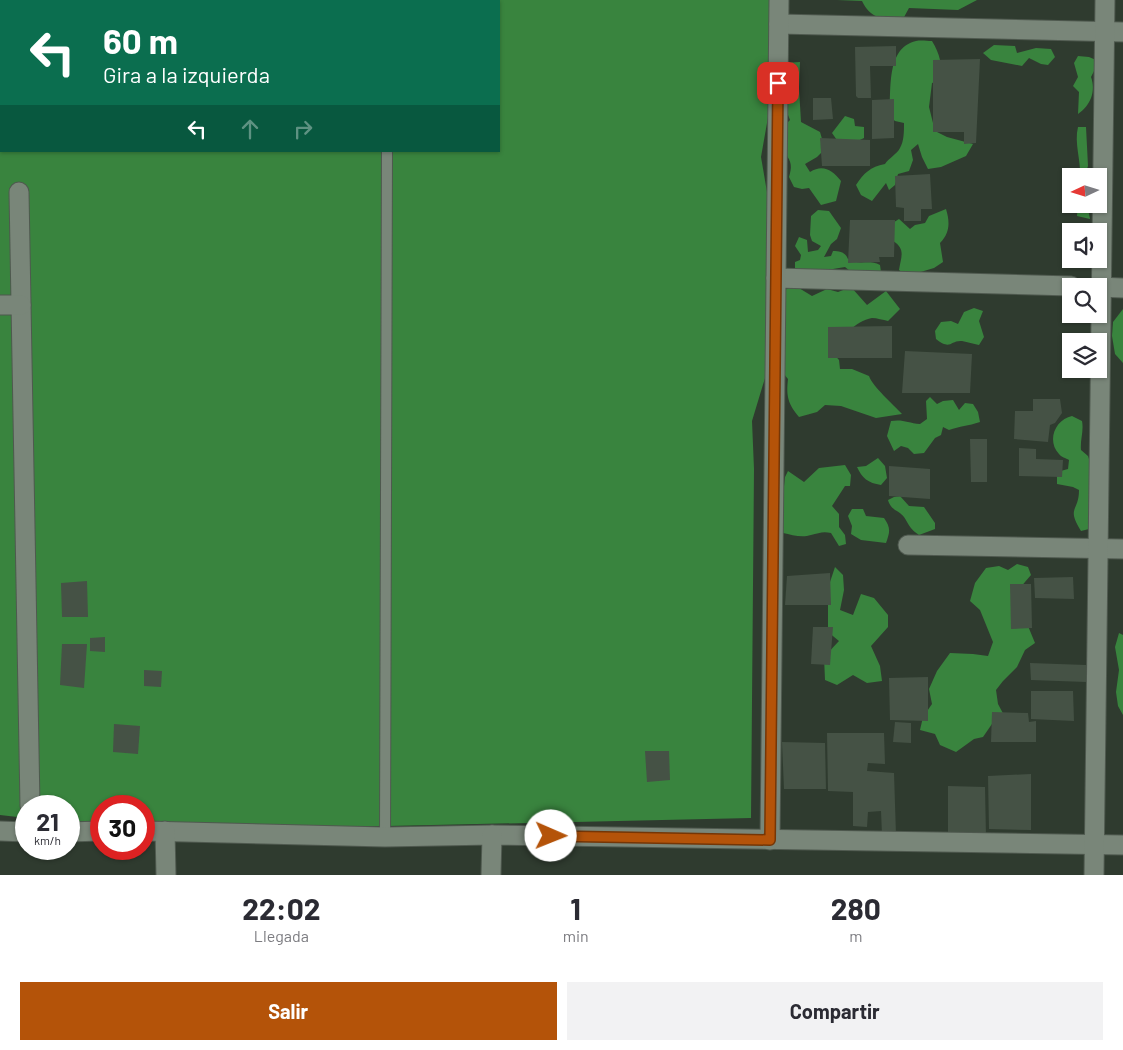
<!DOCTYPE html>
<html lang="es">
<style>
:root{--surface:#fff;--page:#f2f2f3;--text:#2b2b33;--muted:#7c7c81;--accent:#b45309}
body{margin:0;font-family:Barlow,sans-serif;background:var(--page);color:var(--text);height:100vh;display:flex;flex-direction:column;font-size:19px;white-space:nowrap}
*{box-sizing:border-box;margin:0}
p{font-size:16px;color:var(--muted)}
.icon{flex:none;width:28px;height:28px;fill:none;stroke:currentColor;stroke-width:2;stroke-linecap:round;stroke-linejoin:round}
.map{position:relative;height:875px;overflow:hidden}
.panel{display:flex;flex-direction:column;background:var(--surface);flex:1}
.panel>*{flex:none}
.top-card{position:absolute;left:0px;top:0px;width:500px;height:152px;box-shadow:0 1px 4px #0004;background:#0b6e4f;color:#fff;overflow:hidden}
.needle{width:32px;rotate:266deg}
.controls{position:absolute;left:1062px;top:168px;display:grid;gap:10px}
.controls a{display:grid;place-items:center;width:45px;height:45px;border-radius:0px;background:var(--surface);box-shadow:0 1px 4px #0004;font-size:25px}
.speed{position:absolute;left:15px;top:795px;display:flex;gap:10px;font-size:25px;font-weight:700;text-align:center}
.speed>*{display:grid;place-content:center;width:65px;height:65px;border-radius:50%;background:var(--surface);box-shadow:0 1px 4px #0004;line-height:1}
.speed small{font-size:12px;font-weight:400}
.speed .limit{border:8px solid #d22;background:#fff;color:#111}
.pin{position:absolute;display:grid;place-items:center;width:42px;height:42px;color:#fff;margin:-21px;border-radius:10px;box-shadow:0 2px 8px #0006}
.me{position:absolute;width:55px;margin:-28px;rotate:91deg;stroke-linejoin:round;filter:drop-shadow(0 0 4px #0008)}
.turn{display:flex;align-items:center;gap:18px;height:105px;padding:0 20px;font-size:22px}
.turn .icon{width:65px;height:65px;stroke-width:2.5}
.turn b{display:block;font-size:35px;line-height:42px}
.lanes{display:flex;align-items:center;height:48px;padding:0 20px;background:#0003;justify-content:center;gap:25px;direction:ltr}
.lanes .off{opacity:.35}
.eta{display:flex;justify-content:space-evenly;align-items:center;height:85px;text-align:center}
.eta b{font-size:30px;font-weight:700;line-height:35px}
.primary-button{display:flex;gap:10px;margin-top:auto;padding:10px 20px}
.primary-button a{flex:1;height:58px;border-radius:0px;background:var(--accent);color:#fff;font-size:20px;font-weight:700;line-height:58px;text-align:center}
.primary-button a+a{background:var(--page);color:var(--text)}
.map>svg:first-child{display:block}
.forest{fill:#39843e;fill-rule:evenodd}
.building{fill:#455245}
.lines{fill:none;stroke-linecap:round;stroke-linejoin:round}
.service-casing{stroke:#4f594f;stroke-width:12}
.minor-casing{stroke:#4f594f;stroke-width:21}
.service{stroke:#798679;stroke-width:10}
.minor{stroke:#798679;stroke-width:19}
.route-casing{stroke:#753606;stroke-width:12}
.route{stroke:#b45309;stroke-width:9}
</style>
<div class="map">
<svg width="1123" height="875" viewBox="0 0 1123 875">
<rect width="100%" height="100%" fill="#2f3b2f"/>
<!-- forest -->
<g class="forest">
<path d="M0,0h780l-1,55 -18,102 15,88 -1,100 -23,76 2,48 -3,349 -586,13 -21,-2v-23h-43v19l-32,-3v-16h-43v12l-26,-3zM1,1h498v150h-498z"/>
<path d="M837,0h140l-19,10 -49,-2 -6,11c-19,0 -32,1 -41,-18z"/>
<path d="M932,41c8,13 10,24 10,39l-10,3 -3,24 6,24 12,6 26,7 -7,12 -25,11 -13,2 -6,-12 -4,-13 -7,6 2,10 -4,11 -11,3 -3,11 -6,5 -3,-7 -14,18 -11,-6 -5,-10c8,-12 14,-18 29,-21 4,-6 12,-10 15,-16 4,-7 4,-16 4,-25l-9,-2 -6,-6c3,-23 -4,-67 27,-74 5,-1 11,0 16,0z"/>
<path d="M994,45l21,1 2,7 19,-5 15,1 4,8 -7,8 -7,-1 -12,-6 -7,8 -31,-6 -8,-7z"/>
<path d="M1078,56l11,1 7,3 -2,11 -3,6c5,14 0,28 -13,37l1,-22 -6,-6 5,-9 -4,-14z"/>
<path d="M800,62l-1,26 2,34 19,10 5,17 -8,8 -12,7 5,8c13,-8 22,-2 31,9l-5,20 -15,4 -12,-17 -7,1 -8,-2 -5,-10c3,-10 3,-15 -4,-24l2,-12 -5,-5 1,-9 7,-7 -7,-18v-39z"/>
<path d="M845,116l9,3 1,7 9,1v11l-15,7 -10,-2 -7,-10z"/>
<path d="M1078,127h8l2,39 -2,6 1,4h-7c1,-16 -6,-33 -2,-49z"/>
<path d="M1078,204h9l3,15 -13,-3z"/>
<path d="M946,209c4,13 4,24 -6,34l3,19 -9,6 -27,8 -8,-6c2,-13 7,-21 -6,-29l-2,-17 8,-5 11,10 5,-4 10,-2 4,-7z"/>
<path d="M818,210l11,1 12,17 -4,11 -6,5 -7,13 7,-1 2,-5c7,0 12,1 15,8 10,7 21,0 32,6l1,7 -28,4 -3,-5 -5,-4 -12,2 -7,4 -27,1 -4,-6v-6l5,-2 1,-5 -6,-9 4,-9 8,3 1,12 10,-2 3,-4 -9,-5 -2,-6 1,-19z"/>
<path d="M794,285l18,11 15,-7 11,3 13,-5 16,18 19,-14 14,18 -12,12c-5,-1 -11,-3 -16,-3 -17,3 -30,20 -42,32l9,10 1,9h12l17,7c4,11 24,28 33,38l-26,4 -35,-12 -16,-1 -8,7 -18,5c-11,-13 -13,-21 -11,-38 -13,-14 -5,-38 -2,-55l-5,-8 2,-25z"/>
<path d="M974,308l9,3 -4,10 5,16 -5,8c-6,-1 -11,-3 -17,-4 -12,-1 -11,10 -26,-2l-1,-8 6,-9 10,-1 7,3 6,-12z"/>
<path d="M1123,309v54l-8,-9 -3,-18 1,-14z"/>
<path d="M930,397l7,7 6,-3 10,-1 6,10 6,-7 8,1 5,8 2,10c-12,4 -20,4 -31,8l-6,-3 -2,8 -6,3 -11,15 -10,1 -6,-6 -7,-2 -7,5 -7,-15 4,-15c12,-2 17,2 29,3l7,-5 -1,-18z"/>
<path d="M1072,416l10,5c2,10 -2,19 -1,29l7,6 3,9 -2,7 4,6 -2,43 -2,8 -8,2c-15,-24 -2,-19 -2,-41l-6,-3 -16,-3v-12l11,-3 1,-9c-3,-2 -8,-3 -10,-6 -13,-14 -3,-35 13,-38z"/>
<path d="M878,458l7,8 2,12 -6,7c-13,-2 -19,-7 -24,-18l9,-1z"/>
<path d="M845,465l6,10 -1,11h-5l-13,20 7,8v13l6,8 1,9 -7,2 -8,-13c-8,-2 -12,0 -20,2 -9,3 -19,0 -28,-2l-5,-10 4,-18 3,-28 3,-6 16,11 15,-14z"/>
<path d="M900,496l9,10 15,1 11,16v6l-16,6c-8,-5 -10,-10 -15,-18 -5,-7 -13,-6 -16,-17l6,-3z"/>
<path d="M852,509h11l3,7 18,2c7,10 6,14 2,25l-25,-3 -10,-6 1,-8 -4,-10z"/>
<path d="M1017,564l11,3 3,8c-11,13 -23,25 -19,43l16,8 7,17 -10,7 -8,17 -14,14 -7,9 2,14 8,15 -12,2 -11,16 -9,2 -18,13 -16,-7 -5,-11 -15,-4 3,-13 9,-13 -3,-15 8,-18 13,-18 23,1 15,2 5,-14 -13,-32 -10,-9 5,-18 11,-15 13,-2 9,4z"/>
<path d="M835,567l8,8 1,15 -4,20 13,5 8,-21 13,4 14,17v12l-17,19 9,20 2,15 -15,2 -14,-8 -16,10 -12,-5 -1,-23 15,-16 -11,-9v-44z"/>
<path d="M1119,633l4,2v80l-5,-9 -2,-14 3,-22 -4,-23z"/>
</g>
<!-- building -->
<g class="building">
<path d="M896,46v20h-26l1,32h-13l-2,-2 -1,-49z"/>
<path d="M980,59l-4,84 -12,1v-12h-31v-72z"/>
<path d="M813,98h18l2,21 -20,1z"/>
<path d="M894,99v39l-22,1v-39z"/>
<path d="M820,138l50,2v26h-48z"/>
<path d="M930,174l2,35h-11v12h-17v-13l-8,-1 -1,-31z"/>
<path d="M850,220h45l-1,37h-15l1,5 -32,1z"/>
<path d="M892,326v32h-64v-31z"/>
<path d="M905,351l67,3 -2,39h-68z"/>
<path d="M1033,399h27l2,14 -7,10 -5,2 -2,17 -34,-3 1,-28h18z"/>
<path d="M970,439h17v43h-16z"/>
<path d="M1019,448l17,1v10l27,1 -1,17 -43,-1z"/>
<path d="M889,466l41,3v30l-41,-3z"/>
<path d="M830,573l1,32h-46l2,-29z"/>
<path d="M1073,577l1,22 -39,-1 -1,-20z"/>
<path d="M87,581l1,36h-26l-1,-34z"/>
<path d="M1010,584h21l1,44 -21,1z"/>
<path d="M813,627h20l-3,38 -19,-1z"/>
<path d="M105,637v15l-15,-1v-13z"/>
<path d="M62,644h25l-3,44 -24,-3z"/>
<path d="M1030,663l56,2v17l-55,-2z"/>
<path d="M144,670l18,1 -1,16 -17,-1z"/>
<path d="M928,677v44l-38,-1 -1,-42z"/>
<path d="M1031,691h42l1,30 -43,-2z"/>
<path d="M992,712l36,1 1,9 7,-1v21h-45z"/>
<path d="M895,722l16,1v20l-18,-1z"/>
<path d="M114,724l26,2 -2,28 -25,-2z"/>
<path d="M827,733h57l1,31 -17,-1 -1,8 27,2 2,62h-14l-1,-24 -13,1 -1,15 -14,-1v-34l-25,-1z"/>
<path d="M782,742l43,1 1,46h-42z"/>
<path d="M645,751h24l1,29 -23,2z"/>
<path d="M1031,774v56l-42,-1 -1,-53z"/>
<path d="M948,786l37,1 1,50 -38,-2z"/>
</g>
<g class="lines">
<!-- service casing -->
<g class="service-casing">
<g id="service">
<path d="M388,1v-1"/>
<path d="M385,837l2,-686"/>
</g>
</g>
<!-- minor casing -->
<g class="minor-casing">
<g id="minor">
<path d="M779,24l344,8"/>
<path d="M19,192l11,614"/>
<path d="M776,278l295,8"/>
<path d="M1099,287l24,1"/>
<path d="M0,305h21"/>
<path d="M908,545l215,4"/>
<path d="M0,831l26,1"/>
<path d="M144,831l241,6 107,-2 631,10"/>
<path d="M165,831l1,44"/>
<path d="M69,832l32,-1"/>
<path d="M770,840l9,-840"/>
<path d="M491,875l1,-40"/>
<path d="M1094,875l11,-875"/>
</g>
</g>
<!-- service -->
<use href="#service" class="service"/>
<!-- minor -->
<use href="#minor" class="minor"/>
</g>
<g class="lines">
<!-- route casing -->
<g class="route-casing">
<path id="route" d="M551,836l219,4 8,-757"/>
</g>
<!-- route -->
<use href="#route" class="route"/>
</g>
</svg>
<div class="controls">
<a><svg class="needle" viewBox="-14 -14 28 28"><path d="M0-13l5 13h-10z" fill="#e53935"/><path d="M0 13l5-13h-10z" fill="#7c7c81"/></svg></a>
<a><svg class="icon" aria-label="sound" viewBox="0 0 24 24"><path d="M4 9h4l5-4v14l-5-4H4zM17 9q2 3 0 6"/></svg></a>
<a><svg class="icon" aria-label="search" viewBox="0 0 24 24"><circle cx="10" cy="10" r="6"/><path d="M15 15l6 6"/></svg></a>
<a><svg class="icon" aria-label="layers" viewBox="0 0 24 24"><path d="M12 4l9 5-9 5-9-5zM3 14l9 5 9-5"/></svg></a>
</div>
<div class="speed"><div>21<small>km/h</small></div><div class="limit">30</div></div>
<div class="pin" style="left:778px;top:83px;background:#d93025"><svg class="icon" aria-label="arrive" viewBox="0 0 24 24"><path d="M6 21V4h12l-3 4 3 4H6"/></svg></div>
<svg class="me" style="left:551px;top:836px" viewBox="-20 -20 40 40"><circle r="19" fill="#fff"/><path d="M0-13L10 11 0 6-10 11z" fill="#b45309"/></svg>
<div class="top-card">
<div class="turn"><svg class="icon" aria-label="left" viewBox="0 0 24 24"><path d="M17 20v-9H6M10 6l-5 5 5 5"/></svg><div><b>60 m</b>Gira a la izquierda</div></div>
<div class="lanes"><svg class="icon" aria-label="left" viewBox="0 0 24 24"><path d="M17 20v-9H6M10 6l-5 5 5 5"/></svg><svg class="icon off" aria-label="ahead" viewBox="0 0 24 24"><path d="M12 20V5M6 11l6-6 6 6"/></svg><svg class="icon off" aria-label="right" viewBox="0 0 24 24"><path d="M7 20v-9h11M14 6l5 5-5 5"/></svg></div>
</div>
</div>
<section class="panel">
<div class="eta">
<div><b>22:02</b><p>Llegada</p></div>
<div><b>1</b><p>min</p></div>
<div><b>280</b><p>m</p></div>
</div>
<div class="primary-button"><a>Salir</a><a>Compartir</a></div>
</section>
